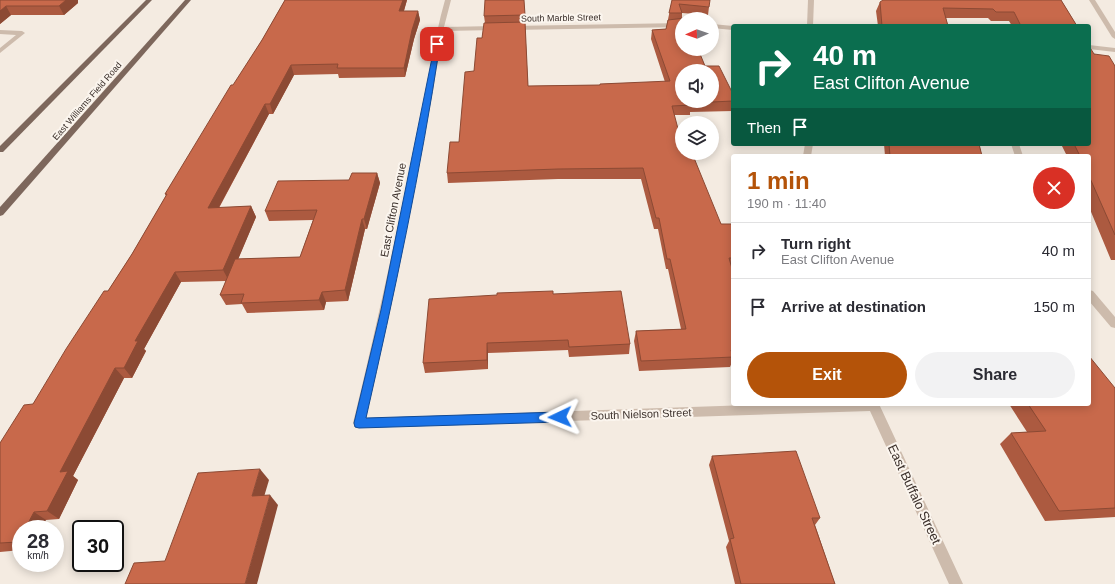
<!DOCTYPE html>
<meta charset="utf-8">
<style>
:root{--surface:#fff;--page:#f2f2f3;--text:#2b2b33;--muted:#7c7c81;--line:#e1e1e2;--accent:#b45309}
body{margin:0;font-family:Helvetica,sans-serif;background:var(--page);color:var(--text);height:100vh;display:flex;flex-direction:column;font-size:15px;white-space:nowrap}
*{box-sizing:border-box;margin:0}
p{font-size:13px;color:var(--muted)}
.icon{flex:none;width:22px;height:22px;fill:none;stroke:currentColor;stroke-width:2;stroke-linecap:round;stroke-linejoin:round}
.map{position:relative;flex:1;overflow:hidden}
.details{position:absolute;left:731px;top:154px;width:360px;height:252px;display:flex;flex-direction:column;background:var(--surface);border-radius:4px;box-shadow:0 2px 10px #0003}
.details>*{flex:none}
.hud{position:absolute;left:731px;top:24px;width:360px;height:122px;border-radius:4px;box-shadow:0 2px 10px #0003;background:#0b6e4f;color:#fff;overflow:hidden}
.needle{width:26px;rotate:268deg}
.buttons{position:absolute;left:675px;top:12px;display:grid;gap:8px}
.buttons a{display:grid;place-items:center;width:44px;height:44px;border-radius:50%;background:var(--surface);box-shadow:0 2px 10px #0003;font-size:20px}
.speed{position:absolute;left:12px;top:520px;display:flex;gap:8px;font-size:20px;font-weight:700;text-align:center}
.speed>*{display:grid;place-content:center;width:52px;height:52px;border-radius:50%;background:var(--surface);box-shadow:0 2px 10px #0003;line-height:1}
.speed small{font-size:10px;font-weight:400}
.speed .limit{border:2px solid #111;border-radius:6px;background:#fff;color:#111}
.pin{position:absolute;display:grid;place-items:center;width:34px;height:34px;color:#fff;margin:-17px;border-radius:8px;box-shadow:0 2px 6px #0006}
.me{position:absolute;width:44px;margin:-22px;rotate:268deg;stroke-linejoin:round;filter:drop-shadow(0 0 3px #0008)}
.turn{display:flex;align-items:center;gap:14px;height:84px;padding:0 16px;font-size:18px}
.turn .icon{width:52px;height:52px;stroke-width:2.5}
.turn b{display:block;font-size:28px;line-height:34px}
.then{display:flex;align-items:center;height:38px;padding:0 16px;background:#0003;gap:8px;font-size:15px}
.round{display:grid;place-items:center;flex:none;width:42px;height:42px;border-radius:21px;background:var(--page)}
.head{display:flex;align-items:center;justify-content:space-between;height:68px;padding:0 16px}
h1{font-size:24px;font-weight:700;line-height:30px;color:var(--accent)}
.action{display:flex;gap:8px;margin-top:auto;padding:8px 16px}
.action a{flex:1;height:46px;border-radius:24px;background:var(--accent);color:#fff;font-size:16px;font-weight:700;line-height:46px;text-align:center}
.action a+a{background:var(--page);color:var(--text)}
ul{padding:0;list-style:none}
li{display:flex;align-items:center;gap:12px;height:56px;padding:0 16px;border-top:1px solid var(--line)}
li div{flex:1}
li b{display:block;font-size:15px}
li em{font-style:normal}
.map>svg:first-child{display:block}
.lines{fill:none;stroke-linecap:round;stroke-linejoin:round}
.minor{fill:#cdbbac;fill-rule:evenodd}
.major{fill:#7d675c;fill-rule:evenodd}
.wall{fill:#ac5a40}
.shaded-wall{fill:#8c4a34}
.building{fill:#c8694b;stroke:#8c4a34;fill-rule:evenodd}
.route{fill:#1a73e8;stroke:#114b97}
.labels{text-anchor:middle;stroke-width:4;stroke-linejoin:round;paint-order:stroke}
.far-street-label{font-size:9px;fill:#3b302b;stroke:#fbf5ee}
.street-label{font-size:11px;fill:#3b302b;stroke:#fbf5ee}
.near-street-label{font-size:13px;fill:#3b302b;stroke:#fbf5ee}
</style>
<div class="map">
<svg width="1115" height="584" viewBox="0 0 1115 584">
<rect width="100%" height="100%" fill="#f4ebe1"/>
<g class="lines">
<!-- minor -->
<g class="minor">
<path d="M445,0h6l-7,27 52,-1 3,2 -3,2 -53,1c-21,129 -47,259 -77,387l415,-14h98l84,180h-14l-79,-173 -511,17 -4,-1 -2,-4c24,-98 45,-197 66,-296 9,-42 14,-85 26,-127z"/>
<path d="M808,0h6l-1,26h-6z"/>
<path d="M1089,0h6l20,32v7l-3,-2z"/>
<path d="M682,23v4l-170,3 -3,-2 3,-2z"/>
<path d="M712,24l21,2v4l-21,-2z"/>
<path d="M0,30l22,1 3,2 -25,20v-5l16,-13 -16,-1z"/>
<path d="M1089,45l26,3v4l-26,-3z"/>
<path d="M805,144h8l-2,12h-8z"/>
<path d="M1011,144h8l4,12h-8z"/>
<path d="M1089,290l4,1 22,26v11l-4,-1 -22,-26z"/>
</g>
<!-- major -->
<g class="major">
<path d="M146,0h6l-149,152h-3v-6z"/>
<path d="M185,0h6l-188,215 -3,1v-9z"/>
</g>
</g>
<!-- wall -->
<g class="wall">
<path d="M0,0h78v3l-14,12h-53l-11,9z"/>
<path d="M285,0h122l-3,11h14l2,9 -6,19 -9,38 -66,1 -1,-4 -44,1 -21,39h-4l-50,94 32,-2 5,11 -18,42 62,-2 13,-37 -44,1 -4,-10 84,-31 28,-7 3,10 -13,46h-2l-17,72 -22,1 -2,8 -77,3 -5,-9 -16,1 -6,-10 6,-14 -45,1 -37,67 2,2 -14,27h-8l-51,98 5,4 -19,39 -13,1 -25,9v21l-21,2v-109l33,-39 75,-113 24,-37 34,-58 -1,-2 97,-154z"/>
<path d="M524,0l4,86 72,-1v-1l65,-2 -14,-43 1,-9 14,-1 6,-29 37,7 -1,8 -26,-2v6l23,47 28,28v17l-43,1v3h-16l8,38 39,71h12v44h-1l1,4v88l-3,7 -91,4 -5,-30 2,-10 45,-2 -13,-60h-2l-8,-40h-4l-13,-50h-83l-110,4 -1,-10 12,-31 15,-71 8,-33 3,-15 -1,-7z"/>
<path d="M1061,0l16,26h-65l-3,-5h-18l-3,-3h-42l2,8h-70l-2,-15 4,-9z"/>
<path d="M1094,54l21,12v194h-4l-22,-53v-51h-22l-6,-12h28z"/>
<path d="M884,144h95l3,12h-97z"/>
<path d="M553,294l77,50 -1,10 -60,3 -1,-7 -80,3v16l-63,4 -2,-10z"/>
<path d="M1115,388v129l-70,4 -45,-77 11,-11 16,-1 -18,-28h80z"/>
<path d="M712,456l108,62 -5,7 20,59h-100l-9,-37 3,-6 -20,-76z"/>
</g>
<!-- shaded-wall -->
<g class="shaded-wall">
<path d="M66,0h12v3l-14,12 -5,-9z"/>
<path d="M403,0h4l-6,20 -2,-9z"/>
<path d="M6,6l5,9 -11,9v-13z"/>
<path d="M418,11l2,9 -6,19 -9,38 -1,-9 8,-38z"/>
<path d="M291,65l3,10 -21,39 -3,-10z"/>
<path d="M265,104l4,10 -56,104 -5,-10z"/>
<path d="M377,173l3,10 -13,46 -3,-10z"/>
<path d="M251,206l5,11 -27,64 -6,-11z"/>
<path d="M362,219l3,10 -17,72 -3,-11z"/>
<path d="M175,272l6,10 -37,67 2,2 -14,27 -8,-10 11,-27z"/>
<path d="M322,292l4,10 -2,8 -5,-10z"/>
<path d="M487,343l1,10v16l-1,-9z"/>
<path d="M115,368l9,10 -51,98 5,4 -19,39 -12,-8 13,-39z"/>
<path d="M260,469l9,11 -8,27 -9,-11z"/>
<path d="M270,495l8,10 -21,79h-12z"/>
<path d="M34,512l12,8 -5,9h-16z"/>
<path d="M21,536v8l-3,-2z"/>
</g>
<!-- building -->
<g class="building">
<path d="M0,0h66l-7,6h-53l-6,5z"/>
<path d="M285,0h118l-4,11h19l-6,19 -8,38h-67l1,-4 -47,1 -21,39h-5l-57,104 43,-2 -28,64 -48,2 -40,69h3l-14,27h-9l-55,104 8,-1 -21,40 -13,1 -9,17h-4v7l-3,6 -18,1v-100l24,-38 9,-1 33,-55 38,-58h4l24,-37 35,-60h-2l66,-109h2l29,-45z"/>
<path d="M485,0h39l1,15 -41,1z"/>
<path d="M672,0h38l-1,7 -30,-3 3,9h-13z"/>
<path d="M883,0h178l16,26h-56l-7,-14h-18l-3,-3 -50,-1 5,18h-66l-2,-24z"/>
<path d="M685,18v1h-3v30h16l7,17h14l14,28v7l-42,2 1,2 -20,1 10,38v9h2l1,1 7,-1 29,71h12v34h-4l4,14v78h-2l2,7 -92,4 -5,-30 50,-2 -16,-70h-3l-8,-41h-3l-13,-50 -85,1 -111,4 3,-31h9l6,-70 9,-1 3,-33h5l2,-15 41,-1 3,64 72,-1v-1l70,-3 -18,-51 14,-1 2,-9zM682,71h30v30h-30z"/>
<path d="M1089,46l5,8 15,2 6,10v169l-26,-59v-20h-9l-6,-12h15z"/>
<path d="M889,144h90l3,12h-92z"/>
<path d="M352,173h25l-13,46h-2l-17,71 -23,2 -3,8 -78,3 3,-9 -24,1 15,-36 65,-2 17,-47 -52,1 13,-30 71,-1z"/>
<path d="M553,291v3l68,-3 9,53 -61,3 -1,-7 -81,3v17l-64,3 6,-64 68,-4v-2z"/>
<path d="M1089,356l26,32v120l-56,3 -48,-78 35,-2 -18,-27h61z"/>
<path d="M796,451l24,67h-8l23,66h-94l-11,-45 4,-1 -22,-82z"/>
<path d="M260,469l-8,27 18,-1 -25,89h-120l9,-21 31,-2 33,-88z"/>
</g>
<!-- route -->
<path class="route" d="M435,43l5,1c-19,126 -46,251 -74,374l194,-6 4,2 2,3 -2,3 -4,2 -201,6 -4,-1 -1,-4 27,-113z"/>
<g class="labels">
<!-- far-street labels -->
<g class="far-street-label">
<text transform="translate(561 18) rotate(-1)" y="3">South Marble Street</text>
<text transform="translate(87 101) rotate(-49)" y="3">East Williams Field Road</text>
</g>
<!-- street labels -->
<g class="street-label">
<text transform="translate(393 210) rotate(-79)" y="4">East Clifton Avenue</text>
<text transform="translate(641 414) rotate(-2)" y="4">South Nielson Street</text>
</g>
<!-- near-street labels -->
<g class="near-street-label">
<text transform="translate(915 494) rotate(65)" y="5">East Buffalo Street</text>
</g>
</g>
</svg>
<div class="buttons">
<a><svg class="needle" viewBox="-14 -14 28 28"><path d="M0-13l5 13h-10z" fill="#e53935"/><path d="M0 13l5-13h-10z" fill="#7c7c81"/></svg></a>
<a><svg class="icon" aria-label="sound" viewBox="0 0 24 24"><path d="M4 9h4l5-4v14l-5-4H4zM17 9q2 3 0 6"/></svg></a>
<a><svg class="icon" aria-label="layers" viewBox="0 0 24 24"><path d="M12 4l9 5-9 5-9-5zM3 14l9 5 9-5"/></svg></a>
</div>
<div class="speed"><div>28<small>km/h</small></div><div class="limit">30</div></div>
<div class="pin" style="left:437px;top:44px;background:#d93025"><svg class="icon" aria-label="arrive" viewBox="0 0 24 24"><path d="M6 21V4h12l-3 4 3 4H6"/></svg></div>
<svg class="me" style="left:560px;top:417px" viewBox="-20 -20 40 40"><path d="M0-17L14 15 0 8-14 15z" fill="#1a73e8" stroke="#fff" stroke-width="4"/></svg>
<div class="hud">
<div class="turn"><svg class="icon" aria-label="right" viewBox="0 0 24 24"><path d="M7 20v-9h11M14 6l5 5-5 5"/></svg><div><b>40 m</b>East Clifton Avenue</div></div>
<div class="then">Then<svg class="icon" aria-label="arrive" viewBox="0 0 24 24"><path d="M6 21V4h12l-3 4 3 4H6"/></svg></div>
</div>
<section class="details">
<div class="head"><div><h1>1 min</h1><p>190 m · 11:40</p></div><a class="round" style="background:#d93025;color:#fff"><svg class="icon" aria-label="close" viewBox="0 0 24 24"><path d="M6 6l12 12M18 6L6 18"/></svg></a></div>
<ul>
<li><svg class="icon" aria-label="right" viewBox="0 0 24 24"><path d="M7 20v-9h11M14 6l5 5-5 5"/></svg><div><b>Turn right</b><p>East Clifton Avenue</p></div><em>40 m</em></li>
<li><svg class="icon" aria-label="arrive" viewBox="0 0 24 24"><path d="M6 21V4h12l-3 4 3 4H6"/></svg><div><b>Arrive at destination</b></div><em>150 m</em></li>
</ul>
<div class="action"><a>Exit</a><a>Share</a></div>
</section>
</div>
